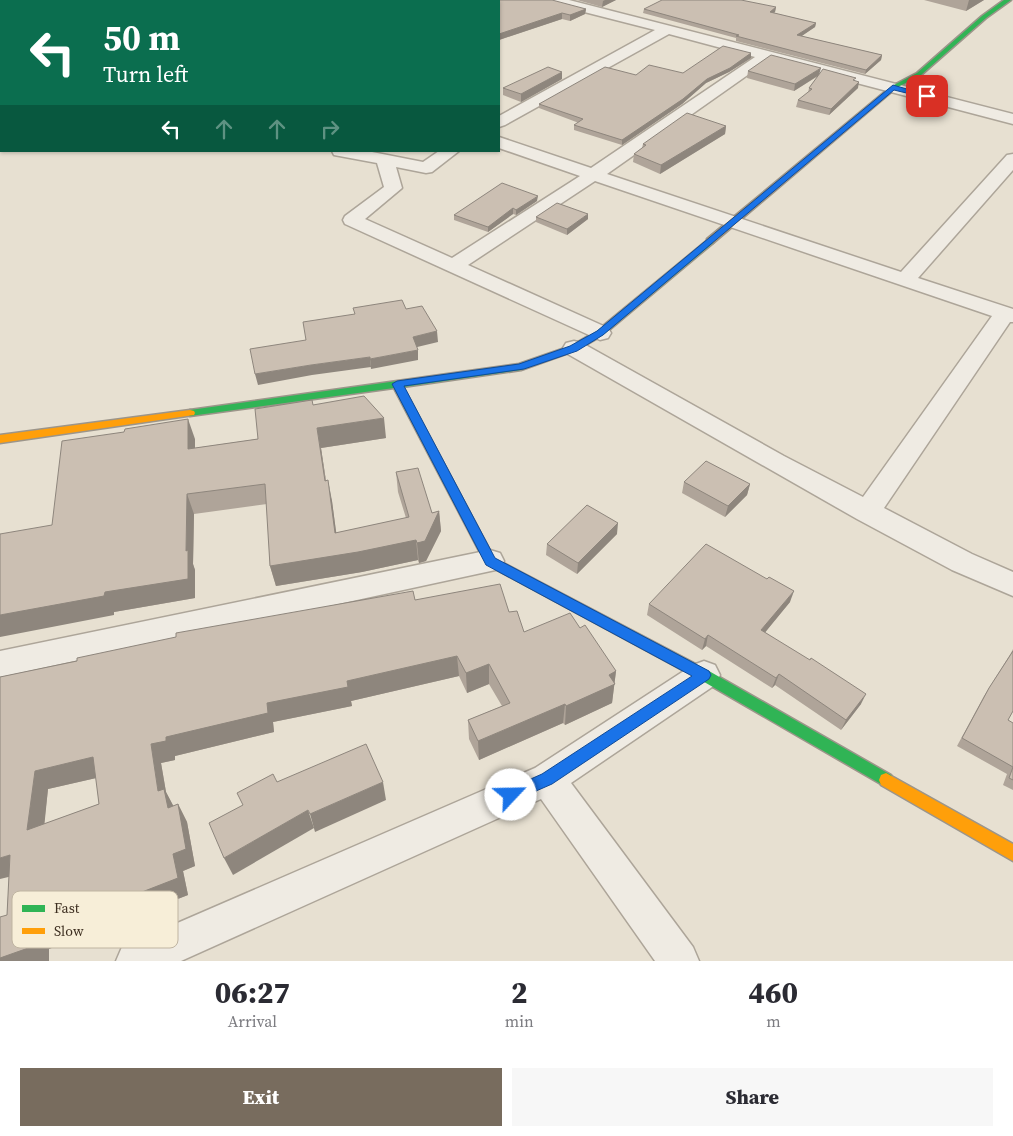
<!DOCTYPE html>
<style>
:root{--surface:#fff;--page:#f7f7f7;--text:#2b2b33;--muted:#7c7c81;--accent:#786c5e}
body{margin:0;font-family:"Source Serif 4",serif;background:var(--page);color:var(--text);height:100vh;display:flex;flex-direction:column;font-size:19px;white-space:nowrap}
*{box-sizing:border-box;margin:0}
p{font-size:16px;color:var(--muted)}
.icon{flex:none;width:28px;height:28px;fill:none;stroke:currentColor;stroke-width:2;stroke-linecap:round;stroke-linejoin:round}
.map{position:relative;height:961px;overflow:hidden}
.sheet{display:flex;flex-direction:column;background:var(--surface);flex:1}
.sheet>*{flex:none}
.banner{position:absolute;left:0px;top:0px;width:500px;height:152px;box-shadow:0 1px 4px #0004;background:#0b6e4f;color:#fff;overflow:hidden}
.pin{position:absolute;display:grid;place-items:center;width:42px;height:42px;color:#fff;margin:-21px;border-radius:10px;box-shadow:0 2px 8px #0006}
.me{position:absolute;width:55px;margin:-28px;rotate:66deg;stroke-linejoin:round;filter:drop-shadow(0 0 4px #0008)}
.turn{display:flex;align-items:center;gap:18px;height:105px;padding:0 20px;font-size:22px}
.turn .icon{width:65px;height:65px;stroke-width:2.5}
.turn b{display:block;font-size:35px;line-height:42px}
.lanes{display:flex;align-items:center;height:48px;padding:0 20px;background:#0003;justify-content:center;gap:25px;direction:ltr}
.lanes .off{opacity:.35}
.eta{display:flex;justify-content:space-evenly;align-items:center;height:85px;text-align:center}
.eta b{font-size:30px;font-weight:800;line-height:35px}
.action{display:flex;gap:10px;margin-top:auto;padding:10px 20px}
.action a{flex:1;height:58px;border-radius:0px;background:var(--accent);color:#fff;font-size:20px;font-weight:800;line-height:58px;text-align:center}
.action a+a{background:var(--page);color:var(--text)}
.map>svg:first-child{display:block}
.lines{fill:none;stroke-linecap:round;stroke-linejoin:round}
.street-casing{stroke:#ada599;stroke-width:3}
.fast-casing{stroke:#9c958a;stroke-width:3}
.slow-casing{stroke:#9c958a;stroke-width:3}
.street{fill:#efebe3;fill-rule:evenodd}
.fast{fill:#30b455;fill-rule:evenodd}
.slow{fill:#ff9f0a;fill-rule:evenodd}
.wall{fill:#afa499;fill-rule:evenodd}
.shaded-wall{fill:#8e867d}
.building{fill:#cbbfb2;stroke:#8e867d;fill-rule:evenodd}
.route{fill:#1a73e8;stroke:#114b97}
.key{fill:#f7eed8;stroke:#bfb4a1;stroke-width:1}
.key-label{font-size:14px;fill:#3d2e20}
</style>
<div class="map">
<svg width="1013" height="961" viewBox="0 0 1013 961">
<rect width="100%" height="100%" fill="#e7e0d1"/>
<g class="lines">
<!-- street casing -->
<g class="street-casing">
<g id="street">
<path d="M548,0h21l444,114v10l-244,-64 -162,114 294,98 106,-117 6,-1v16l-95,108 95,31v13h-3l-126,186 88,46 41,18v24l-61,-26 -95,-51 -291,-166 -3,-5 3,-5 8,-2 8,2 202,113 79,41 129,-181 -397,-135 -127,84 140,63 3,5 -3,5 -8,2 -255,-116 -2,-4 2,-4 39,-29 -7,-24 -43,-8 -2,-4h35l56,11 16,-11h20l-27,21 -6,1 -30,-6 6,21 -37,31 87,39 128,-82 -81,-28v-11l92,31 164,-111 -86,-23 -164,91 -6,2v-11l156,-86 -106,-27z"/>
<rect x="0" y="70" width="1" height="9"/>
<path d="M490,550l10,3 4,8 -4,8 -500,108v-26z"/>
<path d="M704,661l11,4 5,10 -5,10 -144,98 122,164 6,14h-44l-114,-162 -360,162h-65l6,-14 413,-179 158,-103z"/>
</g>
</g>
<!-- fast casing -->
<g class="fast-casing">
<g id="fast">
<path d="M1004,0h7l-25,18 -65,57 -25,13h-4v-2l25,-13 65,-57z"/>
<path d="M710,238l4,3 -1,2 -110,92 -26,15 -56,20 -118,17 91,171 215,113 182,104 2,5 -2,5 -5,2 -187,-108 -213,-115 -92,-176 -204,28 -5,-3 5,-3 329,-46 52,-18 26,-15z"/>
</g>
</g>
<!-- slow casing -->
<g class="slow-casing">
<g id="slow">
<path d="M892,86l5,1 -184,156h-6v-4z"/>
<path d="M190,410l4,1 1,2 -1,2 -194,28v-8z"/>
<path d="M886,773l127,71v17l-132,-76 -2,-5 2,-5z"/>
</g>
</g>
<!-- street -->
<use href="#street" class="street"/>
<!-- fast -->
<use href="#fast" class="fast"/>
<!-- slow -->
<use href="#slow" class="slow"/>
</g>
<!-- wall -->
<g class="wall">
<path d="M577,0h39l-14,7z"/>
<path d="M924,0h60l-18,11z"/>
<path d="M499,1l87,8 -1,5 -15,7 -8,-2 -63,21z"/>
<path d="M776,7l-1,5 -1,1 42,10 -1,4 -14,9 81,19 -1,5 -16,14 -129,-33v-3l-93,-25 1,-4z"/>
<path d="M751,53v5l-22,14 -23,11 -24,21 -60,41 -48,-15v-5l5,-2 -40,-15v-4l97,-29 47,-2z"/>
<path d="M748,71l72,3 35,7 3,7 -29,27 -33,-8 2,-7 10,-7 1,-5 9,-12 -24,15 -47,-13z"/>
<path d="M562,79l-41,23 -18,-7v-7z"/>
<path d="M726,126l-1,8 -65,40 -27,-12 1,-8 8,-6 1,-4z"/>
<path d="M537,201l-21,14 -3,-1 -25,18 -34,-12v-5z"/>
<path d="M536,217l52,2 -21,16 -31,-13z"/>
<path d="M313,405l73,33 -65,10 5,33 6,20 4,32 70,-15 -8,-26 -2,-20 36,41 7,-2 2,20 -15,30 -7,2 -1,-3 -56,12 -86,14 -6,-20 -3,-62 -73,10 -1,50 2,6v28l-81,14v3l-62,-90 143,-86v9l63,-9z"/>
<path d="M684,482l66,2 -3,11 -22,22 -43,-24z"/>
<path d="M617,534l-40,40 -31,-19 1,-11z"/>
<path d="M415,600l94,12 15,20 56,-4 36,43 -4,32 -47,22 -2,-2 -84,37 -10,-21 -1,-19 34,-14 -13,-22 -22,9 -8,-17 -108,25 1,5 -79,16 1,10 -99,24v4l-14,3 5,29 7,14 5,-2 9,18 8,44 -12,5 5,24 -139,54 -42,-34 2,-38 -9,-200zM96,778l3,26 -55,20 4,-35z"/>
<path d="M790,602l-25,30 96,72 -20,26 -66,-45 -3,3 -66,-42 -4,4 -55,-35 2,-11z"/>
<path d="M1013,649v62l-5,9 5,3v67l-10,-5 4,-11 -50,-28 27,-50 27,-43z"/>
</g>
<!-- shaded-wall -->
<g class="shaded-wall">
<path d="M605,0h11l-14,7 1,-6z"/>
<path d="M969,0h15l-18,11z"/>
<path d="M776,7l-1,5 -6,4 1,-4z"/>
<path d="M586,9l-1,5 -15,7v-6z"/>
<path d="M562,13v6l-63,21v-6z"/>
<path d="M816,23l-1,4 -19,13 1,-5z"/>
<path d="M751,53v5l-22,14 -23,11 -24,21 -60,41v-5l85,-61z"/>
<path d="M882,55l-1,5 -16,14 1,-4z"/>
<path d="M821,68l-2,7 -25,16 1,-7z"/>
<path d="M562,72v7l-41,23v-8z"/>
<path d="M859,82l-1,6 -29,27 2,-6z"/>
<path d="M726,126l-1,8 -65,40 1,-9z"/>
<path d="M538,196l-1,5 -21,14v-5z"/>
<path d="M513,208v6l-25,18v-5z"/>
<path d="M588,214v5l-21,16v-6z"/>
<path d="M437,331l1,11 -25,6v-11z"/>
<path d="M418,350v10l-47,9 -1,-10z"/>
<path d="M370,357l1,10 -59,8 -54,10 -3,-11 56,-9z"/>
<path d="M384,418l2,20 -65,10 8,53 -12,-73z"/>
<path d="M188,419l7,20v30l-7,-20z"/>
<path d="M328,480l4,21 7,52 -4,-20z"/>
<path d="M750,484l-3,11 -22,22 3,-11z"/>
<path d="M187,494l7,20 -1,50 2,6v28l-81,14v3l-114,22v-22l105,-23 81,-41z"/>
<path d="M439,511l2,20 -15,30 -7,2 -2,-20z"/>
<path d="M618,523l-1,11 -40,40 1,-11z"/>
<path d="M416,540l2,20 -56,12 -86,14 -6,-20z"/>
<path d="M794,591l-4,11 -32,39 3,-11z"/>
<path d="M708,635l-2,11 -4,4 3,-11z"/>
<path d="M457,656l2,20 -108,25 1,5 -79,16 1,10 -99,24v4l-14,3 5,29 8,15 4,19 -20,-35 -7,-47 15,-7 101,-34 80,-22z"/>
<path d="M489,664v20l-22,9 -1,-20z"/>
<path d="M616,671l-4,32 -47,22 1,-19 43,-31z"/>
<path d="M779,674l-4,11 -3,3 4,-10z"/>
<path d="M866,694l-5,10 -20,26 5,-10z"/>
<path d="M565,704l-2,19 -84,37 -1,-19z"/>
<path d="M93,757l12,19 -57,13 -6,59 -15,-18 8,-59z"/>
<path d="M383,782l3,18 -71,32 -5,-18z"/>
<path d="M178,804l9,18 8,44 -12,5 5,24 -139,54v12h-49v-3l34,-24 139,-80z"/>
<path d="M308,810l6,18 -81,47 -9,-17z"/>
<path d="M10,855l15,18 -25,6v-21z"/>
</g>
<!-- building -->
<g class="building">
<path d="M487,0h65l34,9 -16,6 -8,-2 -63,21v-33h-15z"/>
<path d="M662,0h79l35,7 -6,5 46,11 -19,12 85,20 -16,15 -130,-34 3,-1 -95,-26z"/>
<path d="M723,46l28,7 -21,15 -23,11 -24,20 -61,41 -48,-15 9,-6 -44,-15 66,-37 31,8 13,-10 34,8z"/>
<path d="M771,55l50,13 -26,16 -47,-13z"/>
<path d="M548,67l14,5 -41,22 -18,-6z"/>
<path d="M823,69l33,9 -3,2 6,2 -28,27 -33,-9 14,-11 -3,-1z"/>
<path d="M687,113l39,13 -65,39 -27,-11 12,-9 -3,-1z"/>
<path d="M502,183l36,13 -22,14 -3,-2 -25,19 -34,-12z"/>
<path d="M557,203l31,11 -21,15 -31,-12z"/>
<path d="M402,300l4,9 16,-3 15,25 -24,6 5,13 -48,9v-2l-59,8 -56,9 -5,-25 56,-9 -3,-18 52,-8 -2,-6z"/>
<path d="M364,396l20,22 -67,10 8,53 3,-1 7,53 74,-16 -13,-45 22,-4 14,45 7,-2 -14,30 -8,2 -1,-3 -58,12 -88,14 -5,-82 -78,10 -1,57 2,-1v29l-83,13 -1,4 -104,19v-81l52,-9 10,-84 62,-9 1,-3 63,-10v30l70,-10 -3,-30 57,-9 1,5z"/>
<path d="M706,461l44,23 -22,22 -44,-24z"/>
<path d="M587,505l31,18 -40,40 -31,-19z"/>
<path d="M706,544l61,35 2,-2 25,14 -33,39 49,30 1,-2 55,36 -20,26 -67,-46 -3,4 -68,-43 -3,4 -56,-35z"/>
<path d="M500,584l9,28 8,-1 7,21 46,-19 10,15 5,-3 31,46 -7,4 6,9 -49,22 -1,-2 -87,37 -10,-21 42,-17 -21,-39 -23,9 -9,-17 -110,25 1,6 -81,16 1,10 -102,24v4l-15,3 7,47 6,-2 4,19 10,-4 8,45 -13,5 5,24 -144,56v12l-34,12v-41l7,-2 3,-60 -10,3v-181l77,-16v-3l99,-21v-4l237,-42 2,9zM93,757l6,47 -72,26 8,-59z"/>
<path d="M1013,651v60l-5,9 5,3v57l-4,-2 4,-11 -51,-29 27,-50z"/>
<path d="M366,744l17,38 -73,32 -2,-4 -84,48 -15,-35 34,-18 -6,-12 36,-19 4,8z"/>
</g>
<!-- route -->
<path class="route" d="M893,85l38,11 -4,2 -33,-8 -291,245 -26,16 -53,18 -120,17 91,172 214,113 2,4 -2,4 -157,105 -41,18 -5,-2 -2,-5 2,-5 36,-16 150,-98 -206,-111 -94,-181 5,-3 122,-17 51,-18 27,-15z"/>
<!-- legend -->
<rect x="12" y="891" width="166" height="57" rx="8" class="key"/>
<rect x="22" y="905" width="23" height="7" fill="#30b455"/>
<rect x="22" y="928" width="23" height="6" fill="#ff9f0a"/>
<g class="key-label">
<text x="54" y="913">Fast</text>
<text x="54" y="936">Slow</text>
</g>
</svg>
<div class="pin" style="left:927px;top:96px;background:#d93025"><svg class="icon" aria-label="arrive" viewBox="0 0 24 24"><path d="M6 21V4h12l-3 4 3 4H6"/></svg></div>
<svg class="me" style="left:511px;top:795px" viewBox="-20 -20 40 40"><circle r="19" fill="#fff"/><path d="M0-13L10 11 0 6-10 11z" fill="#1a73e8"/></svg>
<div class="banner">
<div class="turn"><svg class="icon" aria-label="left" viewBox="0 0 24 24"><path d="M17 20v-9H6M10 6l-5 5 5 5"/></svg><div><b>50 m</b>Turn left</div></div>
<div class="lanes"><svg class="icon" aria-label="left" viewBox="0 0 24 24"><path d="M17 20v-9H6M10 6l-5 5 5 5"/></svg><svg class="icon off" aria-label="ahead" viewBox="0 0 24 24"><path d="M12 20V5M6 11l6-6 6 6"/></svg><svg class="icon off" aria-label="ahead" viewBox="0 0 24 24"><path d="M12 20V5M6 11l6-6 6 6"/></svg><svg class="icon off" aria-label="right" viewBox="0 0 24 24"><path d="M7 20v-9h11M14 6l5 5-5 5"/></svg></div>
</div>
</div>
<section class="sheet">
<div class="eta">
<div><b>06:27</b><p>Arrival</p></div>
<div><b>2</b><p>min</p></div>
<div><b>460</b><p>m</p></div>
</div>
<div class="action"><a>Exit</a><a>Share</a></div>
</section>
